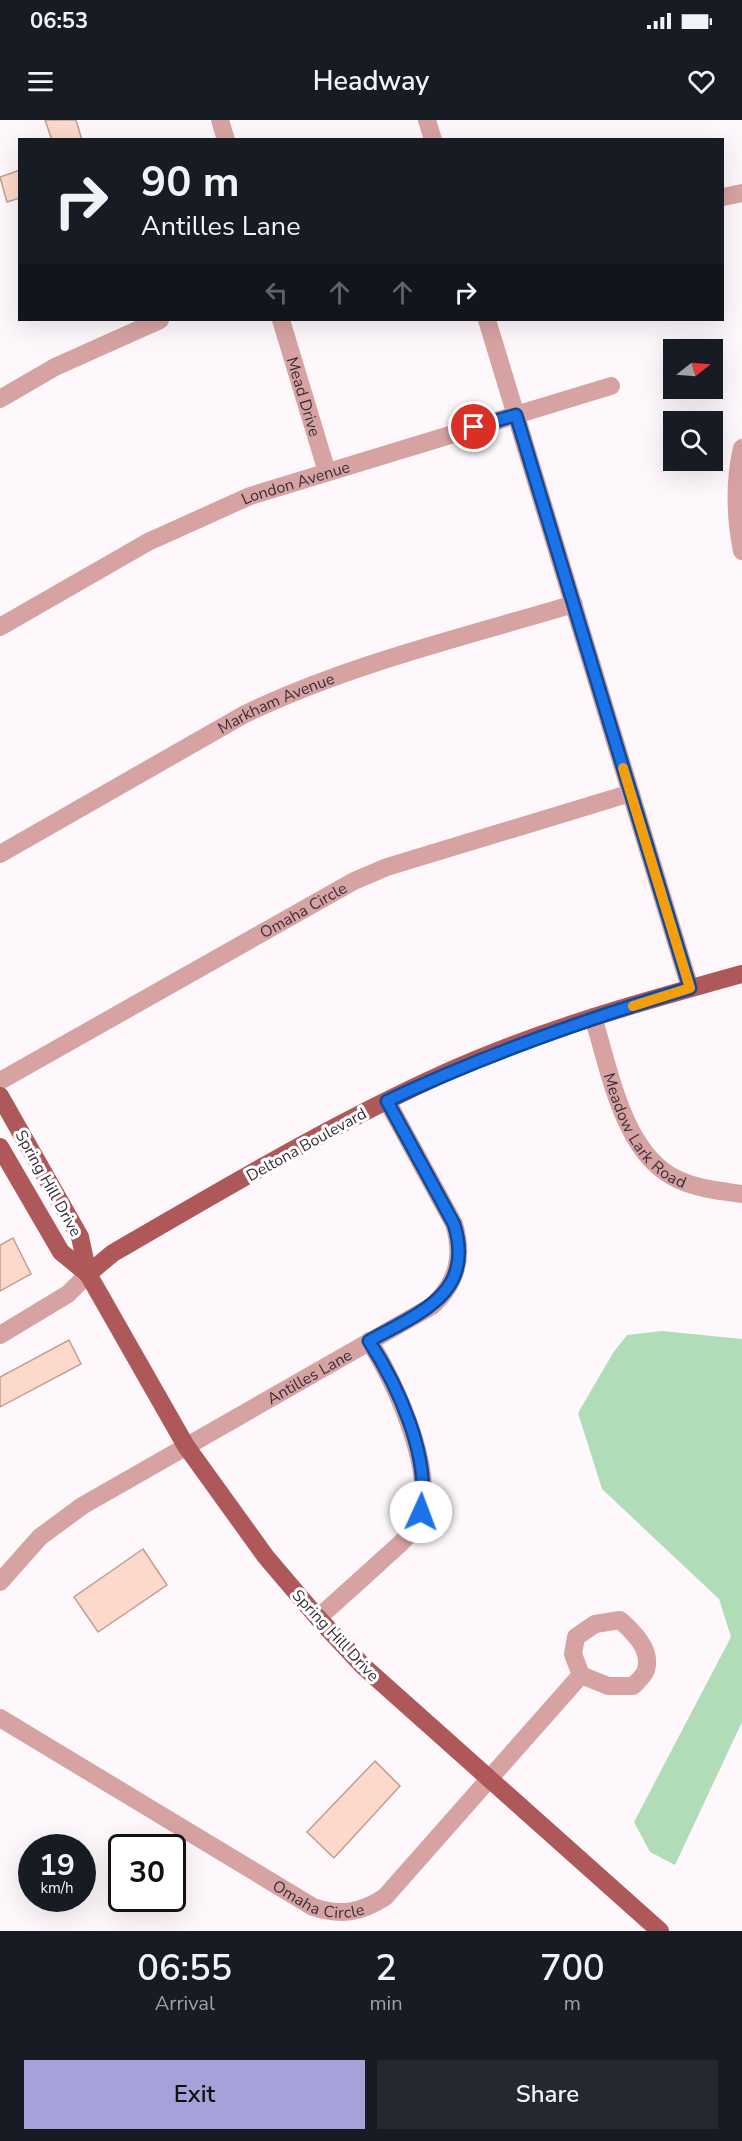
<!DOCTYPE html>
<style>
:root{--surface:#171b24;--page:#242831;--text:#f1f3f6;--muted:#9ea1a6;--accent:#a4a2d9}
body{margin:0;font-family:"Nunito Sans",sans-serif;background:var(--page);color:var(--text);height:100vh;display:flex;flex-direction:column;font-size:22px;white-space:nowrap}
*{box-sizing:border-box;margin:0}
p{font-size:20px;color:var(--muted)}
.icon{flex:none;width:33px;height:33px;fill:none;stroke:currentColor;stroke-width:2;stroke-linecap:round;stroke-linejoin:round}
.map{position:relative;height:1811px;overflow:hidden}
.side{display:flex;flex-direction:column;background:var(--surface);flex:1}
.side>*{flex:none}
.hud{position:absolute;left:18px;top:18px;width:706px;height:183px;border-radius:0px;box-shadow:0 6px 24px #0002;background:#171b24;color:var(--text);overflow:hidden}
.needle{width:39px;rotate:73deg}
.fabs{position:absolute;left:663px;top:219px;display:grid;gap:12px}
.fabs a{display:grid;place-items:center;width:60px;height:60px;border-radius:0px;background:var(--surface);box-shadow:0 6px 24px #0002;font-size:30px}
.speed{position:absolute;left:18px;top:1714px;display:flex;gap:12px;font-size:30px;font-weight:700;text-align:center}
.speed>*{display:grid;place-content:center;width:78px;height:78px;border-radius:50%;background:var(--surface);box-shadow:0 6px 24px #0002;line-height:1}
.speed small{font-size:15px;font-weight:400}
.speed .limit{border:3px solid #111;border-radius:9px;background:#fff;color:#111}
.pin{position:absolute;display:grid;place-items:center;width:51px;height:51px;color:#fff;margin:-26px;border:3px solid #fff;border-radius:50%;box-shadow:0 2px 6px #0007}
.me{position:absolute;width:66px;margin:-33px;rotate:2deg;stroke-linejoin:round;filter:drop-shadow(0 0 4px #0008)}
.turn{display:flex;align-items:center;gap:21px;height:126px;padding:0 24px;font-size:27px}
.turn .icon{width:78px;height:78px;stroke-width:2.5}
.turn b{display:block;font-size:42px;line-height:51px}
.lanes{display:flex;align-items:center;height:57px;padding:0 24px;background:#0003;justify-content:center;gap:30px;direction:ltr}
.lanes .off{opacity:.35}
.eta{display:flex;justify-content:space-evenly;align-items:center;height:102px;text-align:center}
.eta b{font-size:36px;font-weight:600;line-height:42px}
.cta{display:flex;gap:12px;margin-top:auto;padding:12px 24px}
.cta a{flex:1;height:69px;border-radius:0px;background:var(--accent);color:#111;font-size:24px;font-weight:600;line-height:69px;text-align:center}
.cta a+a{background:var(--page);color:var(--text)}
.status{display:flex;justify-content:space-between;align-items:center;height:42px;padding:0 30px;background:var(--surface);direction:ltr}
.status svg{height:16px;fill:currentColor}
header{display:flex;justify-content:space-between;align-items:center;height:78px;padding:0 24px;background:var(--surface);font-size:27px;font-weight:600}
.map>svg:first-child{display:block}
.green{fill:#b0dcb7}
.building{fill:#fcd9ca;stroke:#c09f91;stroke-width:1.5}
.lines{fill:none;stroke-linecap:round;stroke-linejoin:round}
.minor{stroke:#d6a3a2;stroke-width:18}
.major{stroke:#ae585a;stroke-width:18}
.route-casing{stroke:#114b97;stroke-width:15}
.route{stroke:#1a73e8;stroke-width:10}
.slow{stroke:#f59e0b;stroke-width:10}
.labels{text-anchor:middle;stroke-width:6;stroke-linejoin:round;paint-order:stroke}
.street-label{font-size:16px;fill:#3a2f39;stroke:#fff}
</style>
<div class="status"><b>06:53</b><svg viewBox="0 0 49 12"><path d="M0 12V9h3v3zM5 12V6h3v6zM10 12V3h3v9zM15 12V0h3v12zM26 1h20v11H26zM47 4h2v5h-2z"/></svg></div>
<header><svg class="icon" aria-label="menu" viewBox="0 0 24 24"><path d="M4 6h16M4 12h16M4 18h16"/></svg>Headway<svg class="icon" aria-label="heart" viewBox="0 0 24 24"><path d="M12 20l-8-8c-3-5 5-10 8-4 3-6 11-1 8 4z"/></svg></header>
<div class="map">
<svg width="742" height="1811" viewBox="0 0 742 1811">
<rect width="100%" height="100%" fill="#fef8fd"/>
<!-- green -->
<path class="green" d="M662,1211l80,8v383l-67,143 -25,-13 -16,-30 97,-185 -12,-38 -117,-110 -24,-76 35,-60 14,-18z"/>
<!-- building -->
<g class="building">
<path d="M45,0h31l6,20h-30z"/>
<path d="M20,50v28l-13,4 -7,-25z"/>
<path d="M13,1118l18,36 -31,17v-46z"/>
<path d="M69,1220l12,24 -81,43v-30z"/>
<path d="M143,1429l24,36 -69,47 -24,-35z"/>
<path d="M375,1641l25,25 -66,72 -27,-26z"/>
</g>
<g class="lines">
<!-- minor -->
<g class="minor">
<path d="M220,0l6,20"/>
<path d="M427,0l6,20"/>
<path d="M723,77l19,-4"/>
<path id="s1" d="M281,200l46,152"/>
<path d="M487,200l203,668"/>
<path d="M0,279l55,-32 105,-47"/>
<path d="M742,328c-8,35 -7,68 0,103"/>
<path id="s2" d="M0,507l148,-85 102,-46 361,-110"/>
<path id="s3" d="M0,734l245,-140c104,-50 219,-77 329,-110"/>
<path id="s4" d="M593,897c17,53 30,139 86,163 20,9 42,11 63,14"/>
<path id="s5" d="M0,961l354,-200 33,-14 244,-74"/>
<path d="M0,1215l68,-41 20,-20"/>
<path id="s6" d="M0,1462l40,-45 42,-31 350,-200c25,-23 32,-49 22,-82l-67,-123"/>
<path d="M318,1498c20,-18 41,-37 61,-55 12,-12 27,-22 36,-36 27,-45 -20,-146 -46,-186"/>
<path d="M620,1500c13,12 32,29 26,50 -2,6 -9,12 -13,16h-25l-27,-11 -8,-21 3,-17 19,-13z"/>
<path id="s7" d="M0,1598l313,189c27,9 48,6 72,-10l196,-222"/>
</g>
<!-- major -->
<g class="major">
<path d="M0,976l80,141 8,37 98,172 80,111 52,61 45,48 297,265"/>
<path d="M0,1027l61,105 27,22"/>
<path d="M88,1154l25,-21c109,-63 217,-128 332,-180 95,-43 196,-71 297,-99"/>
</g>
</g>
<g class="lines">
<!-- route casing -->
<g class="route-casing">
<path id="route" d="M421,1392c10,-55 -23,-126 -52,-171 50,-28 107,-47 85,-117l-67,-123c99,-47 199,-82 303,-113l-174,-573 -42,12"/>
</g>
<!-- route -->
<use href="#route" class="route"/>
<!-- slow -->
<path class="slow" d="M623,648l67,220 -57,18"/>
</g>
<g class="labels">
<!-- street labels -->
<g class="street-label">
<text dy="6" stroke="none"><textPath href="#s1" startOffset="80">Mead Drive</textPath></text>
<text dy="6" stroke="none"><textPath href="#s2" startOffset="330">London Avenue</textPath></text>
<text dy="6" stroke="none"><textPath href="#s3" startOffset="315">Markham Avenue</textPath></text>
<text dy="6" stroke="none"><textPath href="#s5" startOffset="348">Omaha Circle</textPath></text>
<text dy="6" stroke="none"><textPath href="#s4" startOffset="128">Meadow Lark Road</textPath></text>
<text transform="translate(306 1024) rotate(-29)" y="6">Deltona Boulevard</text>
<text transform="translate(49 1063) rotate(61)" y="6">Spring Hill Drive</text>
<text dy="6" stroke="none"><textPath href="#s6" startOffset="374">Antilles Lane</textPath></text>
<text transform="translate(336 1515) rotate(47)" y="6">Spring Hill Drive</text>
<text dy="6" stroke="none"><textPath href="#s7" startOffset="369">Omaha Circle</textPath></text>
</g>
</g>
</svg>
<div class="fabs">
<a><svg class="needle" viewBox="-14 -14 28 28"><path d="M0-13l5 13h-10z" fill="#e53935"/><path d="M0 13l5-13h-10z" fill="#9ea1a6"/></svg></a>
<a><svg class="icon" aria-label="search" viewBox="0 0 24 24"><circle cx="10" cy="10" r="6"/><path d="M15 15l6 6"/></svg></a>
</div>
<div class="speed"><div>19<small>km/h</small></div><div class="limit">30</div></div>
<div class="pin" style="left:474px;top:307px;background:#d93025"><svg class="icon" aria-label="arrive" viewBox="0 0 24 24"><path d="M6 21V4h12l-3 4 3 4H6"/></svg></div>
<svg class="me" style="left:421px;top:1392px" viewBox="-20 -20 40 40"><circle r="19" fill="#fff"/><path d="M0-13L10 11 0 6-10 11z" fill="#1a73e8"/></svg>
<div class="hud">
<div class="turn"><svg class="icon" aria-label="right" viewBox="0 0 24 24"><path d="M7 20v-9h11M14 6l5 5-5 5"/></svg><div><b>90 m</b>Antilles Lane</div></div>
<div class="lanes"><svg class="icon off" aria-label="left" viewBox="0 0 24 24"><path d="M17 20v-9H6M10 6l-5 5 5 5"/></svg><svg class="icon off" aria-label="ahead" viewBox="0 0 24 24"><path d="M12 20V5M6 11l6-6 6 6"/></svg><svg class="icon off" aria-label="ahead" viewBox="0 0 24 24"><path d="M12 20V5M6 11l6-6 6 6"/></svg><svg class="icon" aria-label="right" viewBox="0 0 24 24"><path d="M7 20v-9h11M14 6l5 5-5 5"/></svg></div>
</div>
</div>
<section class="side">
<div class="eta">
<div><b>06:55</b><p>Arrival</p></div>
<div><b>2</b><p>min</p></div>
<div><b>700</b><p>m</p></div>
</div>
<div class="cta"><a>Exit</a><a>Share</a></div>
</section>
